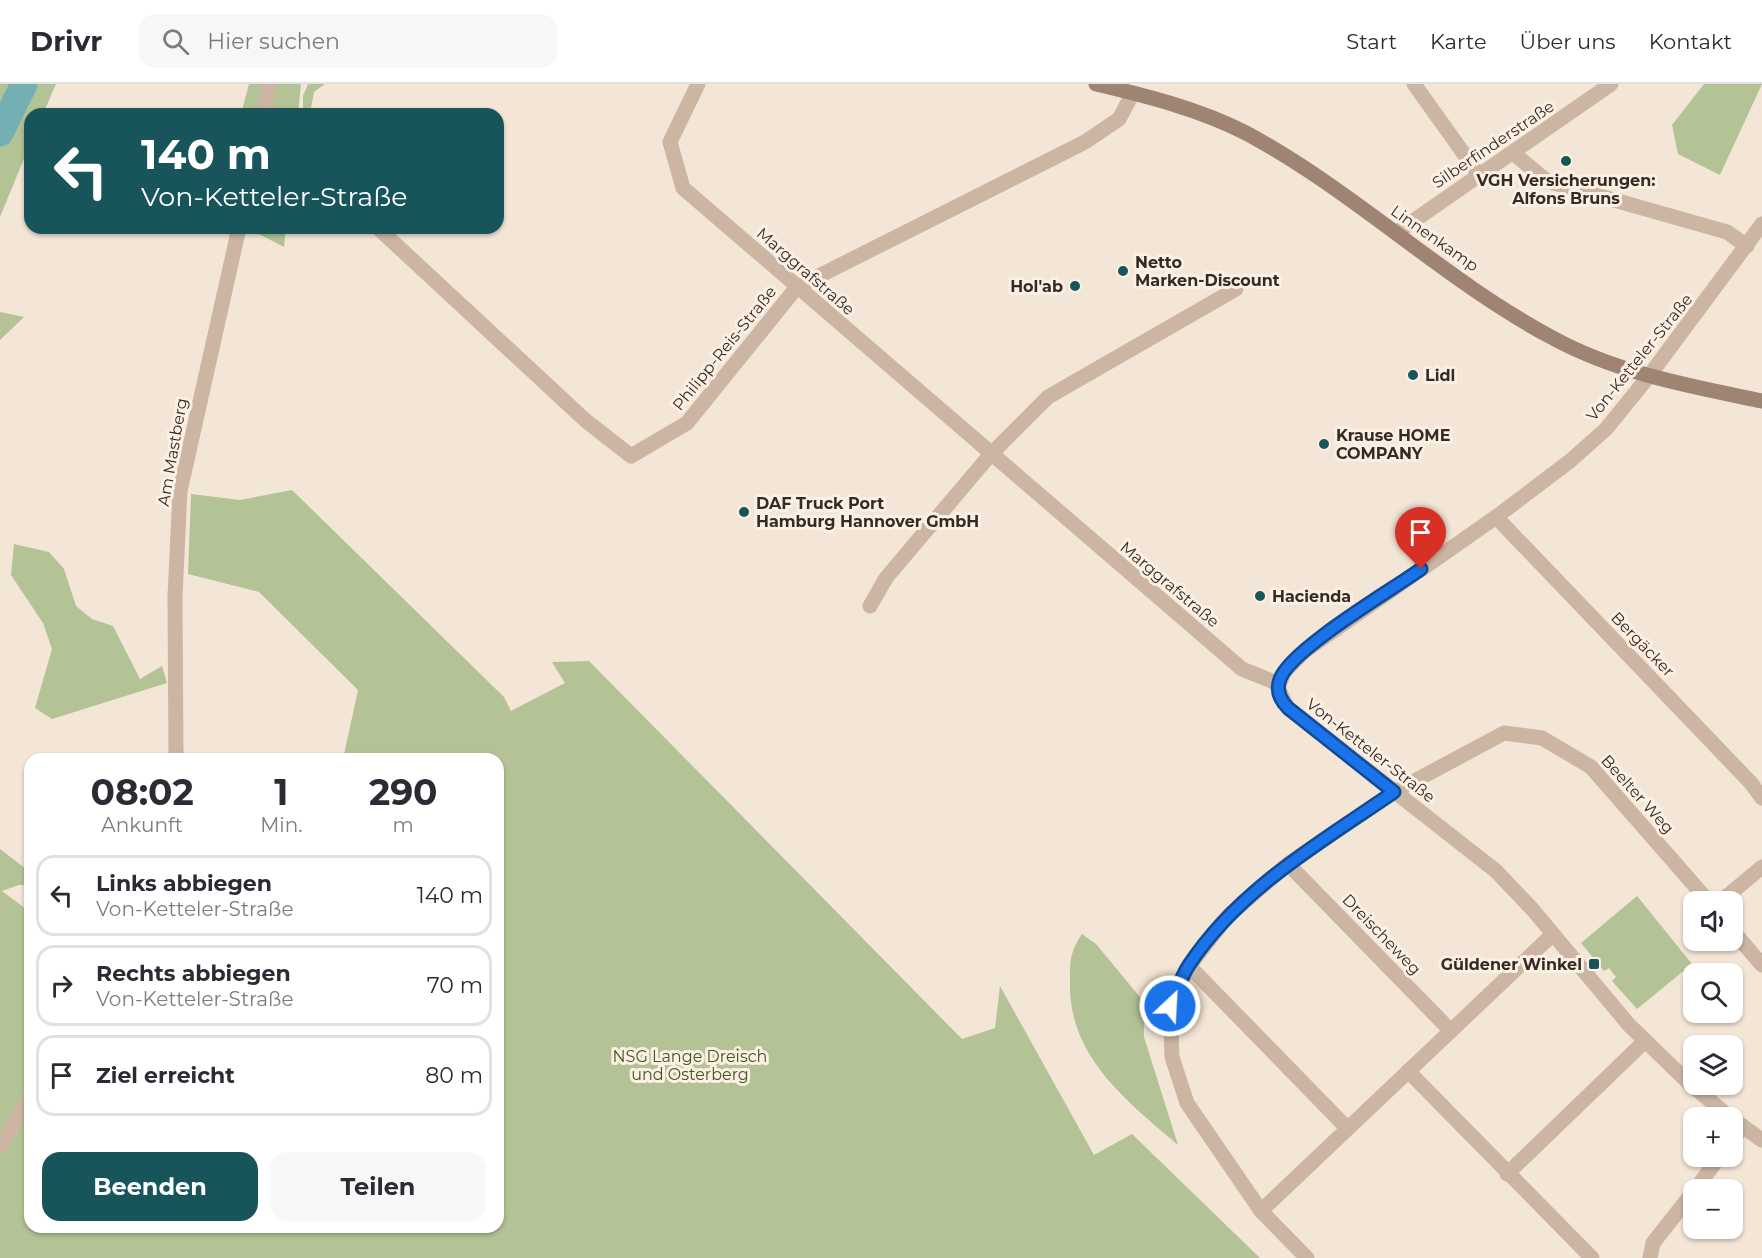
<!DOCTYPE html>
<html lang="de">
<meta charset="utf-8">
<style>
:root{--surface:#fff;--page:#f7f7f7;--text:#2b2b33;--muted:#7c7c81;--line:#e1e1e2;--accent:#17555b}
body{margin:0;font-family:Montserrat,sans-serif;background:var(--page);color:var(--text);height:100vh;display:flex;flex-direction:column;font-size:22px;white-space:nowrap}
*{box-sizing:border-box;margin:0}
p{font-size:20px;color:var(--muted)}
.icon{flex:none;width:33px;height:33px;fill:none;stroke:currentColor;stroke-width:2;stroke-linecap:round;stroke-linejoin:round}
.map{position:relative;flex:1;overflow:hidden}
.side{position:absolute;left:24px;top:669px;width:480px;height:480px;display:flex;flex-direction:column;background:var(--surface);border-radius:18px;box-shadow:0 2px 4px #0004}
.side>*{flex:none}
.top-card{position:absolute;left:24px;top:24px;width:480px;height:126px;border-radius:18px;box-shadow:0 2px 4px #0004;background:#17555b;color:#fff;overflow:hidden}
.buttons{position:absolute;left:1683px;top:807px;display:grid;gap:12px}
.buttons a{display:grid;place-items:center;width:60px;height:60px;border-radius:12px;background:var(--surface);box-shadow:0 2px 4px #0004;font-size:30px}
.pin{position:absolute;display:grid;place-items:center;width:51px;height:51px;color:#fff;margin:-62px -26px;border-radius:50% 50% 50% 0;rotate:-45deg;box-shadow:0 0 6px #0007}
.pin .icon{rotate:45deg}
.me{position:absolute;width:66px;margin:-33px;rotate:25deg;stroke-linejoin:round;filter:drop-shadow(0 0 4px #0008)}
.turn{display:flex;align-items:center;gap:21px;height:126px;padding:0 18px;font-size:27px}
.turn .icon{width:78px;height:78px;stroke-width:2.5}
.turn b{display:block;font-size:42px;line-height:51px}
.eta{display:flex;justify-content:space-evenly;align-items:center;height:102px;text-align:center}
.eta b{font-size:36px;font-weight:700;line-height:42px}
.primary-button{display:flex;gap:12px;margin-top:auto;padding:12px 18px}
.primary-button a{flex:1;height:69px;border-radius:18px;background:var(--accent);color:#fff;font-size:24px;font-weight:700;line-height:69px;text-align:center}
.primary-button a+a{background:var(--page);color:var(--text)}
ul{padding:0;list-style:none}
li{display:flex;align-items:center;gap:18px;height:81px;margin:0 12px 9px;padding:0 6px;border:3px solid var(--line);border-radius:18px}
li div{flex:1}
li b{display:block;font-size:22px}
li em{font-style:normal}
header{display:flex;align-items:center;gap:36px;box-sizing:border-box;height:84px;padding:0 30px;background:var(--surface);border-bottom:2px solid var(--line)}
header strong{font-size:28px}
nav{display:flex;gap:33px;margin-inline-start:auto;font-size:21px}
.search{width:420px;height:54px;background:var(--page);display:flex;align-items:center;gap:15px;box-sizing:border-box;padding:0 21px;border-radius:18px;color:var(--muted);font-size:22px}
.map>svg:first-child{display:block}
.green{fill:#b3c395}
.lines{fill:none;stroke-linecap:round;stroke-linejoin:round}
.river{stroke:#73afb3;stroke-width:27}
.minor{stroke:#ccb5a2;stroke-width:15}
.tertiary{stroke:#ccb5a2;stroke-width:15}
.secondary{stroke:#a08473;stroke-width:15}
.route-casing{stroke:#114b97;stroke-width:15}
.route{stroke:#1a73e8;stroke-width:10}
.poi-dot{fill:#17555b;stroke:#fbf0e3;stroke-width:2}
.labels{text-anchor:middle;stroke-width:6;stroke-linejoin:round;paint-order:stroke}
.street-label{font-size:16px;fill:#362a25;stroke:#fbf0e3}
.poi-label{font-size:16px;font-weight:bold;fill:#362a25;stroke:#fbf0e3;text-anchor:start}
.park-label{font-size:16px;fill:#445626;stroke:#fbf0e3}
</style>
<header>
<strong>Drivr</strong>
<div class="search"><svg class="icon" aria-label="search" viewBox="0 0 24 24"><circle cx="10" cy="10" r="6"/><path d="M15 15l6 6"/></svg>Hier suchen</div>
<nav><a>Start</a><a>Karte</a><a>Über uns</a><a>Kontakt</a></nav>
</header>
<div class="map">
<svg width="1762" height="1174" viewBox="0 0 1762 1174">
<rect width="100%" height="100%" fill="#f3e6d6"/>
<!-- green -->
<g class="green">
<path d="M0,0h56l-13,30h-13v30l-30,73z"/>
<path d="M249,0h52l-3,30h-57z"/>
<path d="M308,0h17l-11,8 -4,22h-7v-18z"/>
<path d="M1704,0h58l-42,91 -42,-21 -6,-29z"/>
<path d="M245,144h41l-2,19 -35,-18z"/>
<path d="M0,228l24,5 -24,23z"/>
<path d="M292,406l212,207 7,14 54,-28 -13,-21 37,-1 373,378 33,-11 5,-42 94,169 38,-21 128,124h-1260v-409l30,23v13h-11l-17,6 28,21v315h468v-468h-155l15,-69 -99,-98 -71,-18 3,-80 49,6z"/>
<path d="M14,460l35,8 15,17 12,37 16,13 21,7 27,53 22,-13 5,17 -115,36 -17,-11 17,-59 -9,-26 -32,-48z"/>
<path d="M1637,812l55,68 -55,45 -25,-28 4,-4 -7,-9 -5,3 -23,-28z"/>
<path d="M1082,850l14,10 48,58v35l34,108c-50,-43 -108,-87 -108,-159 0,-23 -1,-33 12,-52z"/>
</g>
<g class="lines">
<!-- river -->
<path class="river" d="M0,49l24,-49"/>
<!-- minor -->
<g class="minor">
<path d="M698,0l-28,58 13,46 559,481 37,15"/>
<path d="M1414,0l65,91"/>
<path d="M264,30l5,-30"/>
<path d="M1513,69l34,28 180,51 20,14"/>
<path d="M378,144l207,192 46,36 56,-33 110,-136 288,-145 34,-23 14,-26"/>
<path d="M1396,149l215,-149"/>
<path d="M1649,292l-43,53 -36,32 -74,56 -190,133 -22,22 -6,16 10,20 208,163 37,39 96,115 61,59 41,34"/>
<path d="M1496,433l255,266 11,15"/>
<path d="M870,522l16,-28 104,-123 58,-58 188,-108"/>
<path d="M176,675l-1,-163 5,-105 59,-263"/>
<path d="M1288,780l162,166"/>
<path d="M1720,818l42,-35"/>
<path d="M1732,846l30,35"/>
<path d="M1189,882l158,162"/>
<path d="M1408,987l184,187"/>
<path d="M1732,1035l30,21"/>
<path d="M1732,1057l11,-15"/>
<path d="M0,1063l30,-50"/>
<path d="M1507,1090l138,-133"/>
<path d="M1695,1106l25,-34"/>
<path d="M1261,1127l292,-277"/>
<path d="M1307,1174l-46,-47 -74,-108 -15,-46 -2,-51 19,-40 39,-50 60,-52 106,-72 110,-59 38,5 49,29 118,135"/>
<path d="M1650,1174l3,-15 41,-52"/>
</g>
<!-- tertiary -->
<path class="tertiary" d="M1649,292l113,-152"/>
<!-- secondary -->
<path class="secondary" d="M1096,0c51,12 103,25 150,49 108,58 197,146 305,204 65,36 139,49 211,64"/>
</g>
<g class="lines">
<!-- route casing -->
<g class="route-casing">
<path id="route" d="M1170,922c6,-13 11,-29 19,-41 50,-76 132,-123 205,-173l-106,-84c-8,-8 -12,-18 -8,-29 11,-30 112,-89 141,-110"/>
</g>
<!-- route -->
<use href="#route" class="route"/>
</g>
<!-- markers -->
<g class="poi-dot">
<circle cx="1566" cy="77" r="6"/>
<circle cx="1123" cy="187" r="6"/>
<circle cx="1075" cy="202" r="6"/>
<circle cx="1413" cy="291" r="6"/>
<circle cx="1324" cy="360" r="6"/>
<circle cx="744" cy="428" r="6"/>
<circle cx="1260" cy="512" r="6"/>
<rect x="1588" y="874" width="12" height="12" rx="3"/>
</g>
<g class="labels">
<!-- street labels -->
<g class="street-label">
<text transform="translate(1493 60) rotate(-34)" y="6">Silberfinderstraße</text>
<text transform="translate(1435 154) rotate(35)" y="6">Linnenkamp</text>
<text transform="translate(806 187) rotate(41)" y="6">Marggrafstraße</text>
<text transform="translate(724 264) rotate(-51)" y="6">Philipp-Reis-Straße</text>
<text transform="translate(1639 273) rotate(-51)" y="6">Von-Ketteler-Straße</text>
<text transform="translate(172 368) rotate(-80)" y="6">Am Mastberg</text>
<text transform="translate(1170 500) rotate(40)" y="6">Marggrafstraße</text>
<text transform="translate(1643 560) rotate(46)" y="6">Bergäcker</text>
<text transform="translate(1371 666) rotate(38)" y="6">Von-Ketteler-Straße</text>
<text transform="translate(1638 710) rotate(48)" y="6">Beelter Weg</text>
<text transform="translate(1382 850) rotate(46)" y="6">Dreischeweg</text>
</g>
<!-- poi labels -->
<g class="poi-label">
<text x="1566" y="102" text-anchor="middle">VGH Versicherungen:<tspan x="1566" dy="18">Alfons Bruns</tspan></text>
<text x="1135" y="184">Netto<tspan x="1135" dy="18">Marken-Discount</tspan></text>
<text x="1063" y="208" text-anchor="end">Hol'ab</text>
<text x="1425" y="297">Lidl</text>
<text x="1336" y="357">Krause HOME<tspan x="1336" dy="18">COMPANY</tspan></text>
<text x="756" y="425">DAF Truck Port<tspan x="756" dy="18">Hamburg Hannover GmbH</tspan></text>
<text x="1272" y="518">Hacienda</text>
<text x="1582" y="886" text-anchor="end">Güldener Winkel</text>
</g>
<!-- park labels -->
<g class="park-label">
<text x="690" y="978">NSG Lange Dreisch<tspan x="690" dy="18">und Osterberg</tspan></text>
</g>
</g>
</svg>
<div class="buttons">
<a><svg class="icon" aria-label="sound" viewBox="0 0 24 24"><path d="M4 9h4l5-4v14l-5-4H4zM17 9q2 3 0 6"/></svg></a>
<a><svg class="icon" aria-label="search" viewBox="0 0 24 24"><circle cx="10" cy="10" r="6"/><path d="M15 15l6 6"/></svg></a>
<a><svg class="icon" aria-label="layers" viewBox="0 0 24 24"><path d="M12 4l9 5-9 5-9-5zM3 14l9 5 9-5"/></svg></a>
<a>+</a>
<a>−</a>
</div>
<div class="pin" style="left:1421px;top:485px;background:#d93025"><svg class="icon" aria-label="arrive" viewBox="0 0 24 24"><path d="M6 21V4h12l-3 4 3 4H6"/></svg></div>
<svg class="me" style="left:1170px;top:922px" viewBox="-20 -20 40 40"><circle r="17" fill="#1a73e8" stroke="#fff" stroke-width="3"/><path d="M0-11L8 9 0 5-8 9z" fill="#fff"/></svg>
<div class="top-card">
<div class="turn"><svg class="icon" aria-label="left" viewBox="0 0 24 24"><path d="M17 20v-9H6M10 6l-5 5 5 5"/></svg><div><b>140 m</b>Von-Ketteler-Straße</div></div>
</div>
<section class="side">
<div class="eta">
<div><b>08:02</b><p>Ankunft</p></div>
<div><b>1</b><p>Min.</p></div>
<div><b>290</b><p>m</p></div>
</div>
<ul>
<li><svg class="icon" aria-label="left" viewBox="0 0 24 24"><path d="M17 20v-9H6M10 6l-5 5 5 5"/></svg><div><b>Links abbiegen</b><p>Von-Ketteler-Straße</p></div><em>140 m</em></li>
<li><svg class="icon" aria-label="right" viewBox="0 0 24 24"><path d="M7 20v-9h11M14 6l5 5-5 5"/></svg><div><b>Rechts abbiegen</b><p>Von-Ketteler-Straße</p></div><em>70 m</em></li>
<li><svg class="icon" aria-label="arrive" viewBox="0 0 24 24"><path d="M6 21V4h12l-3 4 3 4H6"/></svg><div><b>Ziel erreicht</b></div><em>80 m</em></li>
</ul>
<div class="primary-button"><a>Beenden</a><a>Teilen</a></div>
</section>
</div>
